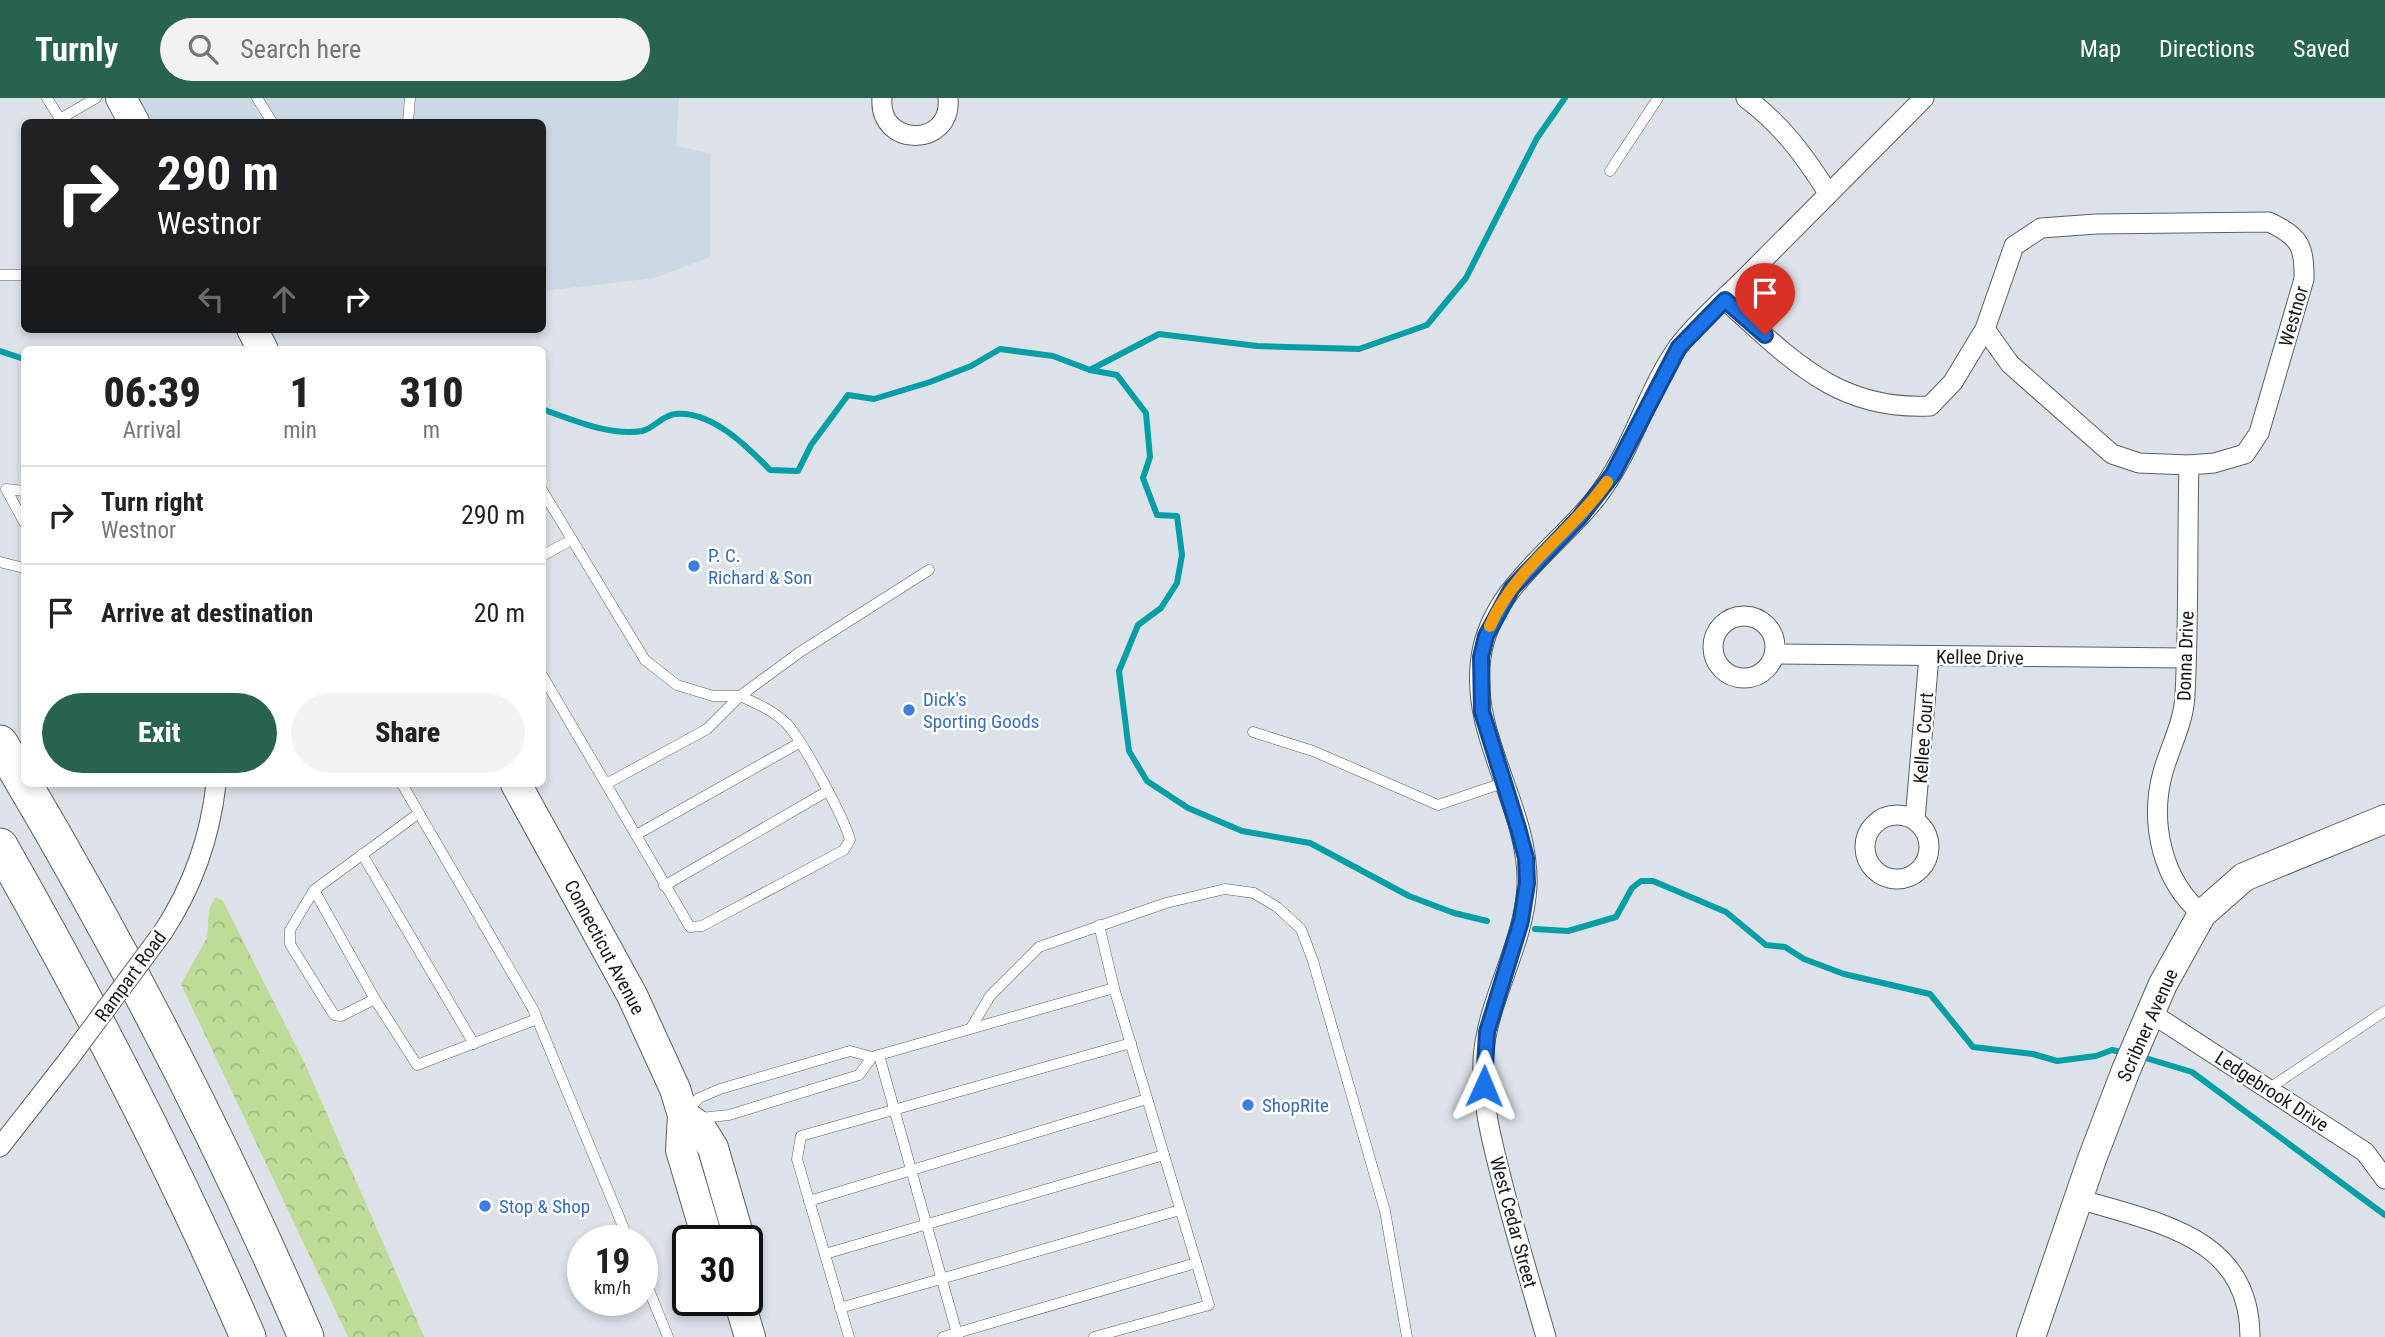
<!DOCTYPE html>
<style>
:root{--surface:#fff;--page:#f2f2f2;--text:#222;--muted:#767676;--line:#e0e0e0;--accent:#28634c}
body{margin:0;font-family:"Roboto Condensed",sans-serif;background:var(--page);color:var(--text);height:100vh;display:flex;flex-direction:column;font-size:26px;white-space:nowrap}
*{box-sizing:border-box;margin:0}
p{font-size:23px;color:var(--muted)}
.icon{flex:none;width:38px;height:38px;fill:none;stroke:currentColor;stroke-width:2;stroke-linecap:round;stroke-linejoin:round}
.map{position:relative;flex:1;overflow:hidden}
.panel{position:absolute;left:21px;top:248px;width:525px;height:441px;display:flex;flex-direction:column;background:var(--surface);border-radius:10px;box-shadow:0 4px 10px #0003}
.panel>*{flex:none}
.guide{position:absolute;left:21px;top:21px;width:525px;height:214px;border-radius:10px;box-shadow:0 4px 10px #0003;background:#202124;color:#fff;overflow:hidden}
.speed{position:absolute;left:567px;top:1127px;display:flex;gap:14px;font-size:35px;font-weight:700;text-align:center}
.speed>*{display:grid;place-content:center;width:91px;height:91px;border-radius:50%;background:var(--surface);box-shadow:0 4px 10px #0003;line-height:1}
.speed small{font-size:18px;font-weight:400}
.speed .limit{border:4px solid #111;border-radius:10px;background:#fff;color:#111}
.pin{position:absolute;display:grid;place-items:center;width:60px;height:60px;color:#fff;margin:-72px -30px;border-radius:50% 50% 50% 0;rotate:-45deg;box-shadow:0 0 7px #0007}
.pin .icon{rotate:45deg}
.me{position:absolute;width:77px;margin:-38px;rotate:1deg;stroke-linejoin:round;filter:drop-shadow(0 0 5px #0008)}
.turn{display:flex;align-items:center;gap:24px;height:147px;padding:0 21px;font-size:32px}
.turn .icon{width:91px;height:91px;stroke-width:2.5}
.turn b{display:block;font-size:49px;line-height:60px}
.lanes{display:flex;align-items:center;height:66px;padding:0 21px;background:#0003;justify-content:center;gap:35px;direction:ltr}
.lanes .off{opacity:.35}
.eta{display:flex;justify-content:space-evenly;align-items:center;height:119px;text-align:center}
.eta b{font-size:42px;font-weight:800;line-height:49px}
.action{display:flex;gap:14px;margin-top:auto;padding:14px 21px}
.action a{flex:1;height:80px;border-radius:42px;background:var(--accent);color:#fff;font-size:28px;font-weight:800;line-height:80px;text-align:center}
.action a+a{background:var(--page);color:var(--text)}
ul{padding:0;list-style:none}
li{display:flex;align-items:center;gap:21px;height:98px;padding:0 21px;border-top:2px solid var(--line)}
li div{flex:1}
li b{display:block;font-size:26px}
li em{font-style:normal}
header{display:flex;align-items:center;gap:42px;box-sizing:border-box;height:98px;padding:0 35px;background:var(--accent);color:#fff}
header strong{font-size:33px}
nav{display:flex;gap:38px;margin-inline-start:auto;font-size:24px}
.search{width:490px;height:63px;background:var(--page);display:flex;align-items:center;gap:18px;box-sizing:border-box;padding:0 24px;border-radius:38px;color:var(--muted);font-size:26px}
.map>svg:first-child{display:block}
.built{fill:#ccd9e4}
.forest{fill:url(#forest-crowns)}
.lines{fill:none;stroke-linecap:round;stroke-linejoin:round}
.stream{stroke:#049ea7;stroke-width:6}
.lane-casing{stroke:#5a6065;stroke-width:11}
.street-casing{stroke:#5a6065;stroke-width:21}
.secondary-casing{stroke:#5a6065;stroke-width:30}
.primary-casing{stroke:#5a6065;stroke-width:32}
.highway-casing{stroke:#5a6065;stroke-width:37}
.lane{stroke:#fff;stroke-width:10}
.street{stroke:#fff;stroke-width:19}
.secondary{stroke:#fff;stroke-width:28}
.primary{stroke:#fff;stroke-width:30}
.highway{stroke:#fff;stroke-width:35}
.street-bridge-casing{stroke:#5a6065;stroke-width:21;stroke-linecap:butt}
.street-bridge{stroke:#fff;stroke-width:19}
.route-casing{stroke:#114b97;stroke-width:18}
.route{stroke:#1a73e8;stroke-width:12}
.slow{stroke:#f59e0b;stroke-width:12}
.shop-dot{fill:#3f7fe0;stroke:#fff;stroke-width:2.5}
.labels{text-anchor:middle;stroke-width:5;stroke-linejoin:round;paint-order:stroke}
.street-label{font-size:19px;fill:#17191b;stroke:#fff}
.shop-label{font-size:19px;fill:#366cbe;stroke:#fff;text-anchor:start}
</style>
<header>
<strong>Turnly</strong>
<div class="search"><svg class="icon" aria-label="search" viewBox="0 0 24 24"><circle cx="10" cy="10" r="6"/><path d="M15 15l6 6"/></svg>Search here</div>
<nav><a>Map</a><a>Directions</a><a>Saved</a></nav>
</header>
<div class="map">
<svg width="2385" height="1239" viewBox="0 0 2385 1239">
<defs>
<pattern id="forest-crowns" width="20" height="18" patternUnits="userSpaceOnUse" patternTransform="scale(1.75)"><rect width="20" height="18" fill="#bedb98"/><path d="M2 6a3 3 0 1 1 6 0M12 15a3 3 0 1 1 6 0" fill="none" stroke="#a3bb82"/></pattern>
</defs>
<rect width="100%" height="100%" fill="#dce2e8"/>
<!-- built -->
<path class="built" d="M137,0h542l-3,48 34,7v104l-55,21 -112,13 -1,-169h-391z"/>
<!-- forest -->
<path class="forest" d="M215,799l8,4 83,165 118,271h-76l-167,-353 26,-46 2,-28z"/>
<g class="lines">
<!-- stream -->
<g class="stream">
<path d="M0,253l24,8"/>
<path d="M1090,272l69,-36 98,12 102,3 68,-24 39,-47 71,-140 28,-40"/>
<path d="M542,311c31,11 67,27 100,22 11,-2 21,-16 33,-17 36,-4 73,33 95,56l28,1 13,-26 37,-50 26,4 56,-17 41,-16 29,-17 53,7 37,14 27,5 29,38 4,44 -7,21 14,37 20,1 5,39 -5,28 -16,25 -23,17 -19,46 10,80 18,30 41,27 54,23 68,12 99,53 45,17 33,8"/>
<path d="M1535,831l33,2 48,-14 16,-29 9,-7h12l73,31 40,33 19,2 19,12 40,15 86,20 43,53 60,7 24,7 39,-5 16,-6 13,3"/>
<path d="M2139,958l53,16 193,143"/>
</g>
<!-- lane casing -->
<g class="lane-casing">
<g id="lane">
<path d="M47,0l15,24"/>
<path d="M257,0l15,24"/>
<path d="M60,21l36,-21"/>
<path d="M408,24l2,-24"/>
<path d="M1610,73l48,-73"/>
<path d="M0,177h24"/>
<path d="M542,392l103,170 32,25 36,11h27l60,-44 129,-82"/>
<path d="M24,393l-18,-2 18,33"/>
<path d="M542,458l29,-16"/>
<path d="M0,464l24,6"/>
<path d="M542,577l148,252 12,-1 142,-76 6,-10c-5,-21 -48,-100 -63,-116 -13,-13 -31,-21 -47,-28l-33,33 -99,54"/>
<path d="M1253,634l60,19 125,54 65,-22"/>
<path d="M402,686l131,225 96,232"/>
<path d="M419,715l-105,77 62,111 41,64 120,-46"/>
<path d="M636,737l163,-92"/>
<path d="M362,756l112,190"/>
<path d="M664,788l162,-94"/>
<path d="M314,792l-24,40v14l44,71 7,1 34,-17"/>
<path d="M1099,827l15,63"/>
<path d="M971,930l19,-32 49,-49 127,-44 59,-14 29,4 23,14 24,22 12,32 72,250 22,126"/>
<path d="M879,957l79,282"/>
<path d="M2268,991l117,-78"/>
<path d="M686,1014l13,-14 21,-9 130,-38 22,6 242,-69 95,317 -115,32"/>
<path d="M701,1020l28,-3 130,-40 13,-18"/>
<path d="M809,1103l338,-102"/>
<path d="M825,1156l339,-99"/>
<path d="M642,1175l26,64"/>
<path d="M840,1210l340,-98"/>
<path d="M849,1239l-52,-178 4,-23 330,-93"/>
<path d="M943,1239l253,-74"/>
</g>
</g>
<!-- street casing -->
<g class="street-casing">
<g id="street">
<path d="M882,0c-4,50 71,50 66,0"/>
<path d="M1746,0c35,26 59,58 82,95"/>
<path d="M1725,202c64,57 111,111 205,106l23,-24 32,-53 29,-83 27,-18 55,-4 173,-2c30,14 36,24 35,57l-45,154 -14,21 -31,9 -25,2 -50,-2 -27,-9 -102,-90 -25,-35"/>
<path d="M2189,367c-2,76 0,154 -4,230 -1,27 -15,52 -22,77 -14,50 -1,109 39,142"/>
<circle cx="1744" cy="549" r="31"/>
<path d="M1775,556l411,4"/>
<circle cx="1897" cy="749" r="32"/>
<path d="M1915,722l14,-164"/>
<path d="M163,834c30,-46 47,-93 53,-148"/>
<path d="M2151,915l214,139 20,27"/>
<path d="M0,1049l68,-87"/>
<path d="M2079,1101c78,24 171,37 171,138"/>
<path d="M1546,1239c-14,-48 -28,-96 -41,-144 -11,-44 -24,-88 -22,-134 4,-60 41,-113 44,-173 3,-79 -58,-148 -46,-229 10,-69 75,-108 115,-159 36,-46 49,-104 82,-151 21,-28 51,-52 75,-77 57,-58 114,-115 171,-172"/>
</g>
</g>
<!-- secondary casing -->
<g class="secondary-casing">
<path id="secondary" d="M2031,1239l61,-178 34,-89 37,-86 39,-70 42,-37 141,-58"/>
</g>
<!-- primary casing -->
<g class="primary-casing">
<g id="primary">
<path d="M121,0l13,24"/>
<path d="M252,231l11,21"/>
<path d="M516,686l116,211 43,94 8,26 -2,35 27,91"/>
<path d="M683,1017l17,12 13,21 27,93"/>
<path d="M739,1202l11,37"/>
</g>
</g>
<!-- highway casing -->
<g class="highway-casing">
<g id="highway">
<path d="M0,645c115,192 218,389 306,594"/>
<path d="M0,748c91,160 175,322 248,491"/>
</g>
</g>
<!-- lane -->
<use href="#lane" class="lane"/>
<!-- street -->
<use href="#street" class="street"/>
<!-- secondary -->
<use href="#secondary" class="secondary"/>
<!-- primary -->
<use href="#primary" class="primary"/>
<!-- highway -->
<use href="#highway" class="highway"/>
<!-- street-bridge casing -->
<g class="street-bridge-casing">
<path id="street-bridge" d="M68,962l95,-128"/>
</g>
<!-- street-bridge -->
<use href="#street-bridge" class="street-bridge"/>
</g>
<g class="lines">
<!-- route casing -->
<g class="route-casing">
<path id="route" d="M1484,988l3,-54 34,-111 6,-38 -1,-25 -8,-30 -36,-116 -1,-55 5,-21 26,-48 67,-70 34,-44 66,-127 46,-47 40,35"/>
</g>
<!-- route -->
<use href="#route" class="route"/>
<!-- slow -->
<path class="slow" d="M1490,528c24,-57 82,-94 117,-144"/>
</g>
<!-- markers -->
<g class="shop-dot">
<circle cx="694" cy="468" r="7"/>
<circle cx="909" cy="612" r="7"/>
<circle cx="1248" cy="1007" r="7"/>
<circle cx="485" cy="1108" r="7"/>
</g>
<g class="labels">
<!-- street labels -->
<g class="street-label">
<text transform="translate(2293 218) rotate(-74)" y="7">Westnor</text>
<text transform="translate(2185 558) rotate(-88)" y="7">Donna Drive</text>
<text transform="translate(1980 559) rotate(1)" y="7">Kellee Drive</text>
<text transform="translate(1923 640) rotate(-86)" y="7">Kellee Court</text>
<text transform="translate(605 849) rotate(62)" y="7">Connecticut Avenue</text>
<text transform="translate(130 878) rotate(-54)" y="7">Rampart Road</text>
<text transform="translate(2147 927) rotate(-66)" y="7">Scribner Avenue</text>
<text transform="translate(2272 993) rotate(33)" y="7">Ledgebrook Drive</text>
<text transform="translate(1514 1124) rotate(75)" y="7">West Cedar Street</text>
</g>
<!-- shop labels -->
<g class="shop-label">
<text x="708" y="464">P. C.<tspan x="708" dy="22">Richard &amp; Son</tspan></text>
<text x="923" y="608">Dick's<tspan x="923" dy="22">Sporting Goods</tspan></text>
<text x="1262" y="1014">ShopRite</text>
<text x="499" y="1115">Stop &amp; Shop</text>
</g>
</g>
</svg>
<div class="speed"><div>19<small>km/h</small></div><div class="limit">30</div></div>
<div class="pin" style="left:1765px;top:237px;background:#d93025"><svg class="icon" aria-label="arrive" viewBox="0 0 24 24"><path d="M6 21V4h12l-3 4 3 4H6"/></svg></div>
<svg class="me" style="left:1484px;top:988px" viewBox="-20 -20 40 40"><path d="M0-17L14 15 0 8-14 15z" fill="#1a73e8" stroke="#fff" stroke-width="4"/></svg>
<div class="guide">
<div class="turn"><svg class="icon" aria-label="right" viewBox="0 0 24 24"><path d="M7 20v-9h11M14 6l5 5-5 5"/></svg><div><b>290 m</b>Westnor</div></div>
<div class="lanes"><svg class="icon off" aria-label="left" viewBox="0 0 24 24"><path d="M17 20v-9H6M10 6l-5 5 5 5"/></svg><svg class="icon off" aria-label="ahead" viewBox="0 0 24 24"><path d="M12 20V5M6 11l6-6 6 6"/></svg><svg class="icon" aria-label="right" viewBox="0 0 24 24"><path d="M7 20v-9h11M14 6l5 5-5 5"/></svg></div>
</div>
<section class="panel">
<div class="eta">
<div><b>06:39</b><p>Arrival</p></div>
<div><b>1</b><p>min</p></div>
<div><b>310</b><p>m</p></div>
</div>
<ul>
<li><svg class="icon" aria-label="right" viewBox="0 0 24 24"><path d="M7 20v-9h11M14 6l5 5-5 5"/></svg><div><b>Turn right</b><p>Westnor</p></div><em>290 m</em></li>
<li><svg class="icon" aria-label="arrive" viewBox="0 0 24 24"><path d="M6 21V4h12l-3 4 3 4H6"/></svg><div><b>Arrive at destination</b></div><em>20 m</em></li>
</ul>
<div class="action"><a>Exit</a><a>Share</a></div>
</section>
</div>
